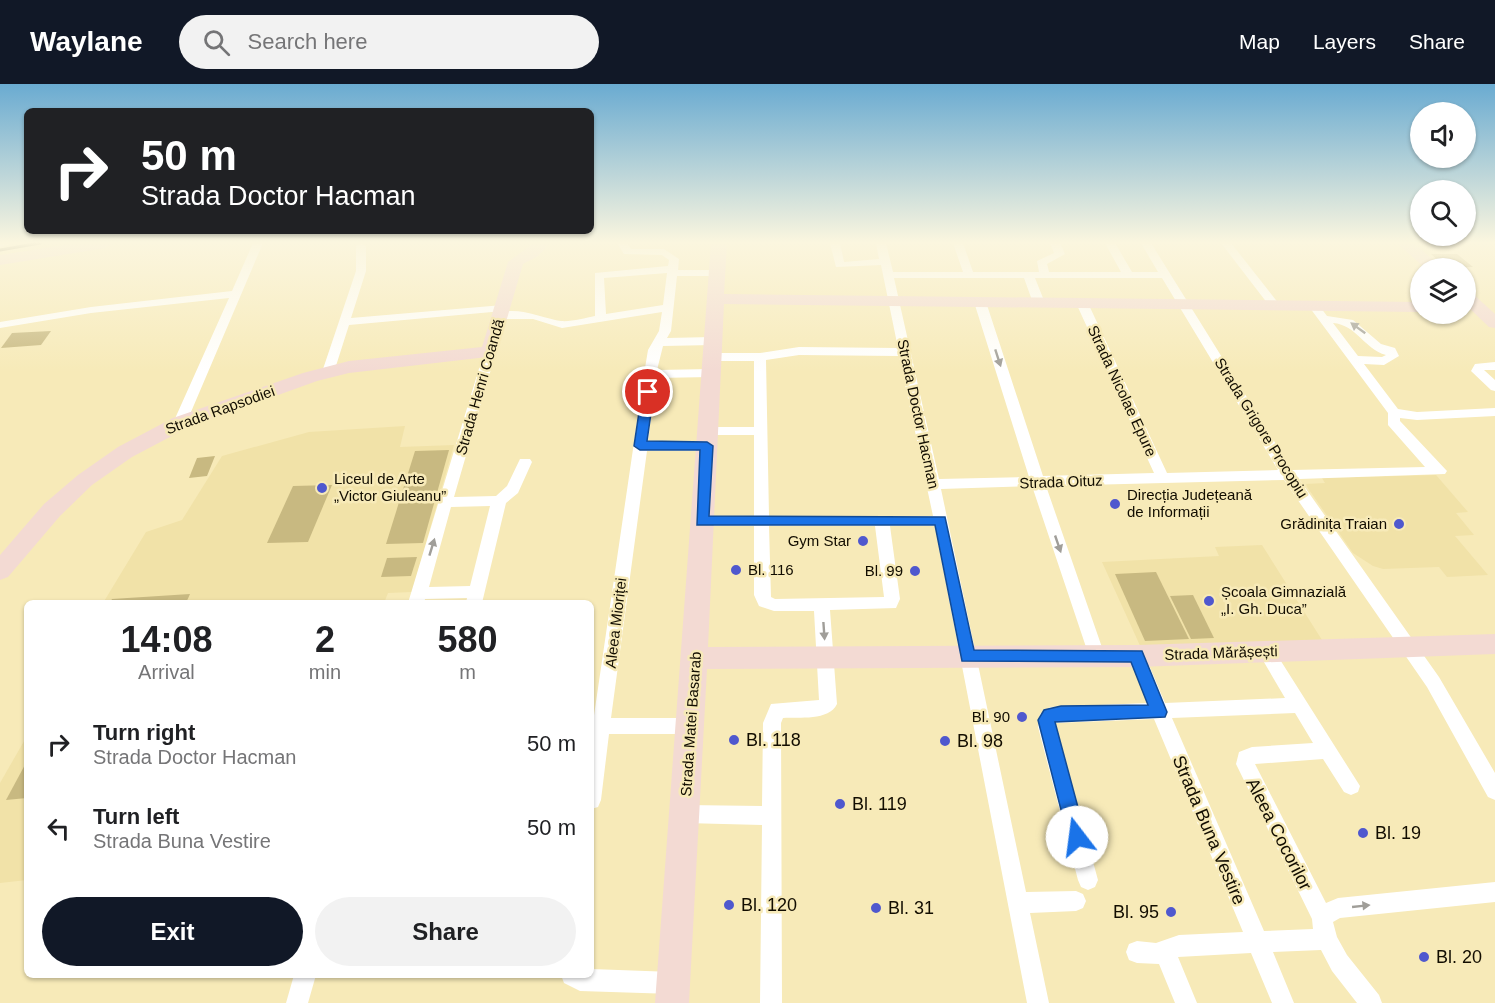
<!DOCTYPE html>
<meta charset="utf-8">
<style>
:root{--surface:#fff;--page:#f2f2f2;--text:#202124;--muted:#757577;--accent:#111827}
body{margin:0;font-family:Helvetica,sans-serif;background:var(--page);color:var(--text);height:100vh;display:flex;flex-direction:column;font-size:22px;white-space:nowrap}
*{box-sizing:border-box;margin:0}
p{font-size:20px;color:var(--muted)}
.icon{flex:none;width:33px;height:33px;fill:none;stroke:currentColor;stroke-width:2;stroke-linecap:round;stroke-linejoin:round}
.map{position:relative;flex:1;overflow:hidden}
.side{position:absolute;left:24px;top:516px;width:570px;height:378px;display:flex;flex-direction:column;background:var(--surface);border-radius:9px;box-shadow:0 2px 4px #0004}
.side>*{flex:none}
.hud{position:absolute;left:24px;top:24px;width:570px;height:126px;border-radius:9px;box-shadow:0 2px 4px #0004;background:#202124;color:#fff;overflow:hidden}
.controls{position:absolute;left:1410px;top:18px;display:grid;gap:12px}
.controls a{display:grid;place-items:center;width:66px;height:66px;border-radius:50%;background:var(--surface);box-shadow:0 2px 4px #0004;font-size:30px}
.pin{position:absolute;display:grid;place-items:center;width:51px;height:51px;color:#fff;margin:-26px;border:3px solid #fff;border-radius:50%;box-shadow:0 2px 6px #0007}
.me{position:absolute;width:66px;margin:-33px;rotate:345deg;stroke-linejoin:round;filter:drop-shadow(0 0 4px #0008)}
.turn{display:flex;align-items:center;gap:21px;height:126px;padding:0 18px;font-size:27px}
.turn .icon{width:78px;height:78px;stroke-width:2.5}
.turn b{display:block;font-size:42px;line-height:51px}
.eta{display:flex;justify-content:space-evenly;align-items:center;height:102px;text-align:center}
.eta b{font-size:36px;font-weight:700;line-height:42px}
.button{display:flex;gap:12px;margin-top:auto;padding:12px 18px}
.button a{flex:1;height:69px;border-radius:36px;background:var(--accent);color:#fff;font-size:24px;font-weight:700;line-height:69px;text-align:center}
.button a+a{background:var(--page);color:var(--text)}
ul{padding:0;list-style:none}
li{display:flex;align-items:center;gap:18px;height:84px;padding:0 18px}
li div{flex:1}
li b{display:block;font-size:22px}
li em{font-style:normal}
header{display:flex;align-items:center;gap:36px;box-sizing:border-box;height:84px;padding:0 30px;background:var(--accent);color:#fff}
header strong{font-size:28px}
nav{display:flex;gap:33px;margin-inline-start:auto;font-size:21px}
.search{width:420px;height:54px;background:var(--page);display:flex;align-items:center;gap:15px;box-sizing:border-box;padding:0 21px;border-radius:33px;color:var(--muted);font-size:22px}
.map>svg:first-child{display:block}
.built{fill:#f1e2a8}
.green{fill:#c8b981}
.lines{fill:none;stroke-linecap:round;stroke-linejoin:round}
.street{fill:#fff;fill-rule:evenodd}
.secondary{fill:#f3dad3;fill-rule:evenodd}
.rail{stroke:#554e36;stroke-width:3}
.oneway{fill:#a09e99}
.route{fill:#1a73e8;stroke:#114b97;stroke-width:1.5}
.poi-dot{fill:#4f58ce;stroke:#f7eab8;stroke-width:2}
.labels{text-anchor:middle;stroke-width:5;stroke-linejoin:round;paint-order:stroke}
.street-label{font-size:15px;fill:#120d00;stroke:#f7eab8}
.poi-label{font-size:15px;fill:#120d00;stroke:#f7eab8;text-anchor:start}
.near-poi-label{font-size:18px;fill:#120d00;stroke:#f7eab8;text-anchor:start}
.near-street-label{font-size:18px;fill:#120d00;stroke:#f7eab8}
</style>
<header>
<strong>Waylane</strong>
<div class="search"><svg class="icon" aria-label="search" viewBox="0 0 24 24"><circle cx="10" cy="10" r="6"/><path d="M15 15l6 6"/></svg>Search here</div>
<nav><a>Map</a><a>Layers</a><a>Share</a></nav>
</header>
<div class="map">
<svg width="1495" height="919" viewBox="0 0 1495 919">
<rect width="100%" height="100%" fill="#f7eab8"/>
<!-- built -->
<g class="built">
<path d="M405,342l-5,21 54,-2 -42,147 -24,1 -4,10h-281l43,-71 36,-12 40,-64 87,-24z"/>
<path d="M1436,391l32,37 -12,1 18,22 -19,1 33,39 -41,2 -8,-10 -56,2 -10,-3 -20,-13 -48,-69 20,-1 -3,-5z"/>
<path d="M1262,461l60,95 -180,10 -40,-88 117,-6 -4,-9z"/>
<path d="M27,652v144l-27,3v-100z"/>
</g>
<!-- green -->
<g class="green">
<path d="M1431,170h26l16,13 -27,1z"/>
<path d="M51,247l-10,14 -40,3 11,-15z"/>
<path d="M449,366l-26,93 -37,1 29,-93z"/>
<path d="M215,372l-8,20 -18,2 8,-20z"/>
<path d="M332,401l-24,57 -41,1 26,-57z"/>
<path d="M417,473l-6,19 -30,1 6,-19z"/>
<path d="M1156,488l33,67 -44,2 -30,-67z"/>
<path d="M190,510l-4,9h-76l2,-4z"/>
<path d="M1193,511l21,43 -23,1 -21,-43z"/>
<path d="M27,677v37l-21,2z"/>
</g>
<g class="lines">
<!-- street -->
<g class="street">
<path d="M0,159h14l-14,4z"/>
<path d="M253,159h10l-78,183h-10l-2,-3 56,-125 -138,15 -91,15v-6l91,-15 141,-16z"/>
<path d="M361,159l5,3v25l-15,47 152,-13 6,3 -6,3 -154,14 -15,47 -6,4 -4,-1 -2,-3 34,-101v-25z"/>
<path d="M617,159h10l4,6h33l15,10 -1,11h39l5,3 -5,3h-40l-6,55 -4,7 46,-1 6,4 -6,4 -50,1 -6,24 54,-1 6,4 -6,4 -55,1 -8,63h59l7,5 -7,5h-60l-36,267h80l6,2 3,6 -3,6 -6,2h-82l-8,66 -3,7 -7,2v-73l53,-362 4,-24 11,-19 3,-19 -100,16 -29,-9h-32l-6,-3c16,-13 49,3 66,5 10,1 24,-3 34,-5v-43l73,-7 1,-6 -7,-5 -38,-1zM667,189l-4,32 -57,9 -2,-36z"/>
<path d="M830,159h10l4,19 35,-3 -3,-16h10l7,29h70l-10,-29h10l10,29h66l-2,-11 17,-8 -4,-10h10l5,11 -18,10 2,8h72l-16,-29h10l17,29h26l-17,-29h10l141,227 133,-3 -37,-42v-12l-78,-105v-4h8l9,12 26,4 28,24 14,4 4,8 -15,9 -20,-1 34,45 19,3 78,-4v8l-78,4 -17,-2v3l47,50 -2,3 -146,5 140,198 56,96v27l-7,-3 -61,-110 -143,-207 -238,6 59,170 -2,5 -6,2 -6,-2 -2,-5 -57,-170 -91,3 85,403 50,-1 7,3 3,7 -3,7 -7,3 -46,2 19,90h-22l-92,-477h-45l10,73 -4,9 -66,2 7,94c-8,17 -38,13 -54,14l-2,5 1,280h-22l2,-178 -77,-2 -7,-2 -3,-7 3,-7 7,-2 77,1 1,-83 8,-19 48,-4 -5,-89h-40l-15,-5 -5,-11v-69h-52l-7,-5 7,-5h52v-81h-46l-7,-4 7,-4h46v-66h-42l-6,-4 6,-4h48l39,-6 99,1 -17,-83 -45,2zM894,194h130l9,25 6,3 6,-3 -10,-25h127l116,192 -111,3 -79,-170 -6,-3 -6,3 78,170 -111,3 -57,-174 -6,-3 -6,3 55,175 -90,2zM1333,239c24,2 31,26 53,32l-4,2 -24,-1zM799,271l100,1 34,160h-164l-3,-156zM769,442h106l9,71 -109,2 -4,-2z"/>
<path d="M1221,159h10l48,61v4h-8z"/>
<path d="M490,264l6,4 -42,145 42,-1 11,-10 13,-27h10l2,3 -14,31 -12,10 -24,100h-16l1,-5 -42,1 -1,4h-16l76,-251zM490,422l-20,80 -41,1 22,-80z"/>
<path d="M1495,278v8h-11l11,10v11l-4,-1 -20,-19 4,-7z"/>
<path d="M1266,561l6,2 88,139 -2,6 -7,3 -7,-3 -21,-33 -68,5 71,139 12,-5 157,-16v20l-155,16 -7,4 4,15 10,18 32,40 3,8h-25l-25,-32 -11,-21 -48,2 21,51h-22l-21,-50 -73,4 19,46h-22l-16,-39 -22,-1 -8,-3 -3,-8 3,-8 8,-3 19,2 23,-8 64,-3 -89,-213 -99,4 43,157 -3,7 -7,3 -7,-3 -3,-7 -40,-153 2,-13 10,-7 98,-4 -19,-47 2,-5 6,-2 6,2 22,52 120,-5 -27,-46 2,-5zM1295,629l18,30 -61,4 -13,5 -3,12 76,155 1,10 -49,2 -92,-213z"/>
<path d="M591,885l82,3 8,3 3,8 -3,8 -8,3 -93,-3 -16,-8 -3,-8h30z"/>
<path d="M294,891h22l-8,28h-22z"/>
</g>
<!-- secondary -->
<g class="secondary">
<path d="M77,159h36l-8,5 -105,17v-10z"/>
<path d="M534,159h16l-12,13 -15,8 -27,92 -147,17 -32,8 -130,47 -55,29 -40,28 -32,31 -52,61 -8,3v-25l44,-51 34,-29 40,-28 55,-29 130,-45 46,-12 133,-14 26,-85z"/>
<path d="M711,159h16l-3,51 696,8v10l-696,-8 -16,343 429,-2 358,-11v20l-358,13 -430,2 -18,334h-34z"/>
<path d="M1397,159h17l28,25h-17z"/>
<path d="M1466,208l6,1 23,21v14l-6,-1 -23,-22z"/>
</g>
<!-- rail -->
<path class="rail" d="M0,166l40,-7"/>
</g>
<!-- one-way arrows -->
<defs><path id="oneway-solid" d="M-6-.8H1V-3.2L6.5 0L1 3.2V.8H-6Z" transform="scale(1.5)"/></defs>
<g class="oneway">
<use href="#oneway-solid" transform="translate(1358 244) rotate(-144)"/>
<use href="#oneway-solid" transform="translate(998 274) rotate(72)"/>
<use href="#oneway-solid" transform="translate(1058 460) rotate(71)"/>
<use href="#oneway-solid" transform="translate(432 463) rotate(-73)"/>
<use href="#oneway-solid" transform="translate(824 547) rotate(86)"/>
<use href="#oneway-solid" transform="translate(1361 822) rotate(-6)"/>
</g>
<!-- sky -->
<linearGradient id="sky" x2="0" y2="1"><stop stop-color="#6aabd1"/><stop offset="0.55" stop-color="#fbf6df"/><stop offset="1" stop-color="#fbf6df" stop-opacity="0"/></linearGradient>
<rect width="1495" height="288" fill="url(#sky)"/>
<!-- route -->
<path class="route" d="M648,304l6,4 -7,49 60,1 6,4 -4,70 236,1 29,133 168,1 25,61 -2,5 -110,5 31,115 -3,6 -6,3 -7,-3 -2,-6 -30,-117 6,-10 17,-4 87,-1 -17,-43 -169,-1 -27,-136h-238l3,-75h-60l-6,-4 8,-54z"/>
<!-- markers -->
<g class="poi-dot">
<circle cx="322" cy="404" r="6"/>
<circle cx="1115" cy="420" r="6"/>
<circle cx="1399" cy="440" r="6"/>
<circle cx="863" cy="457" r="6"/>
<circle cx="736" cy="486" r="6"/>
<circle cx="915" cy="487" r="6"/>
<circle cx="1209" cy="517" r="6"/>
<circle cx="1022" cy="633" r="6"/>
<circle cx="734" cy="656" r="6"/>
<circle cx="945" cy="657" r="6"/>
<circle cx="840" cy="720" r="6"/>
<circle cx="1363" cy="749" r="6"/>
<circle cx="729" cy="821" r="6"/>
<circle cx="876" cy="824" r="6"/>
<circle cx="1171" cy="828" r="6"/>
<circle cx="1424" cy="873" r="6"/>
</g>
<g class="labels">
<!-- street labels -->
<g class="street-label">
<text transform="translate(480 303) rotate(-74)" y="5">Strada Henri Coandă</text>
<text transform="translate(1122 307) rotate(65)" y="5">Strada Nicolae Epure</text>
<text transform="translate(220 326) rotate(-20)" y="5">Strada Rapsodiei</text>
<text transform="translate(918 330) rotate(78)" y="5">Strada Doctor Hacman</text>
<text transform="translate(1261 344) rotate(58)" y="5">Strada Grigore Procopiu</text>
<text transform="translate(1061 398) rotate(-2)" y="5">Strada Oituz</text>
<text transform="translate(616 539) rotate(-83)" y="5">Aleea Mioriței</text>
<text transform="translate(1221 569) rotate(-2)" y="5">Strada Mărășești</text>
<text transform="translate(691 640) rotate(-86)" y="5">Strada Matei Basarab</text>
</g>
<!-- poi labels -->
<g class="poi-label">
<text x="334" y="400">Liceul de Arte<tspan x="334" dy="17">„Victor Giuleanu”</tspan></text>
<text x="1127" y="416">Direcția Județeană<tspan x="1127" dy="17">de Informații</tspan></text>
<text x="1387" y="445" text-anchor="end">Grădinița Traian</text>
<text x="851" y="462" text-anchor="end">Gym Star</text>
<text x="748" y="491">Bl. 116</text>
<text x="903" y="492" text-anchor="end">Bl. 99</text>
<text x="1221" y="513">Școala Gimnazială<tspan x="1221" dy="17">„I. Gh. Duca”</tspan></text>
<text x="1010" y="638" text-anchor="end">Bl. 90</text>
</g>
<!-- near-poi labels -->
<g class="near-poi-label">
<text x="746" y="662">Bl. 118</text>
<text x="957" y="663">Bl. 98</text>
<text x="852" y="726">Bl. 119</text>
<text x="1375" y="755">Bl. 19</text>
<text x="741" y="827">Bl. 120</text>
<text x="888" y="830">Bl. 31</text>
<text x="1159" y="834" text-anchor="end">Bl. 95</text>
<text x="1436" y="879">Bl. 20</text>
</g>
<!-- near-street labels -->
<g class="near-street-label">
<text transform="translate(1209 746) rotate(67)" y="6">Strada Buna Vestire</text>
<text transform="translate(1279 750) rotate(63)" y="6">Aleea Cocorilor</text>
</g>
</g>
</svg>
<div class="controls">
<a><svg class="icon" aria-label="sound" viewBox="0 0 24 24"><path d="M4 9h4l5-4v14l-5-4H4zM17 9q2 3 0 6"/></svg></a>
<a><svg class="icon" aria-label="search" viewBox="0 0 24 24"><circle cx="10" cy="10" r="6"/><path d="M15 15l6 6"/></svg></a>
<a><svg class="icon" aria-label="layers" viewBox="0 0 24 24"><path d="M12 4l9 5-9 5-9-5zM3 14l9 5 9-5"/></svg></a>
</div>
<div class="pin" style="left:648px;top:308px;background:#d93025"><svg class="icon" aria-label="arrive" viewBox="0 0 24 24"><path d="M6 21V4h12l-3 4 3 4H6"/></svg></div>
<svg class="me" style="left:1077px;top:753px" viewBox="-20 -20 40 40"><circle r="19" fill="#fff"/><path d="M0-13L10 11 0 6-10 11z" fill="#1a73e8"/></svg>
<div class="hud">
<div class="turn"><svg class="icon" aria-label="right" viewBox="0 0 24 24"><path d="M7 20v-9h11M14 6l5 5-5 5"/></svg><div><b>50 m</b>Strada Doctor Hacman</div></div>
</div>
<section class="side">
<div class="eta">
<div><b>14:08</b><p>Arrival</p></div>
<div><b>2</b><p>min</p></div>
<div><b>580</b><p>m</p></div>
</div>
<ul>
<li><svg class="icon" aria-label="right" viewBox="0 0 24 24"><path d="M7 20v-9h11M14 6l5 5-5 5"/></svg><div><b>Turn right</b><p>Strada Doctor Hacman</p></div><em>50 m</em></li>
<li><svg class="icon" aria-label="left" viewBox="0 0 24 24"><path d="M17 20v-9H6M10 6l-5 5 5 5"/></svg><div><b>Turn left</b><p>Strada Buna Vestire</p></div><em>50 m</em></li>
</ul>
<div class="button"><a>Exit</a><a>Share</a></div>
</section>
</div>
